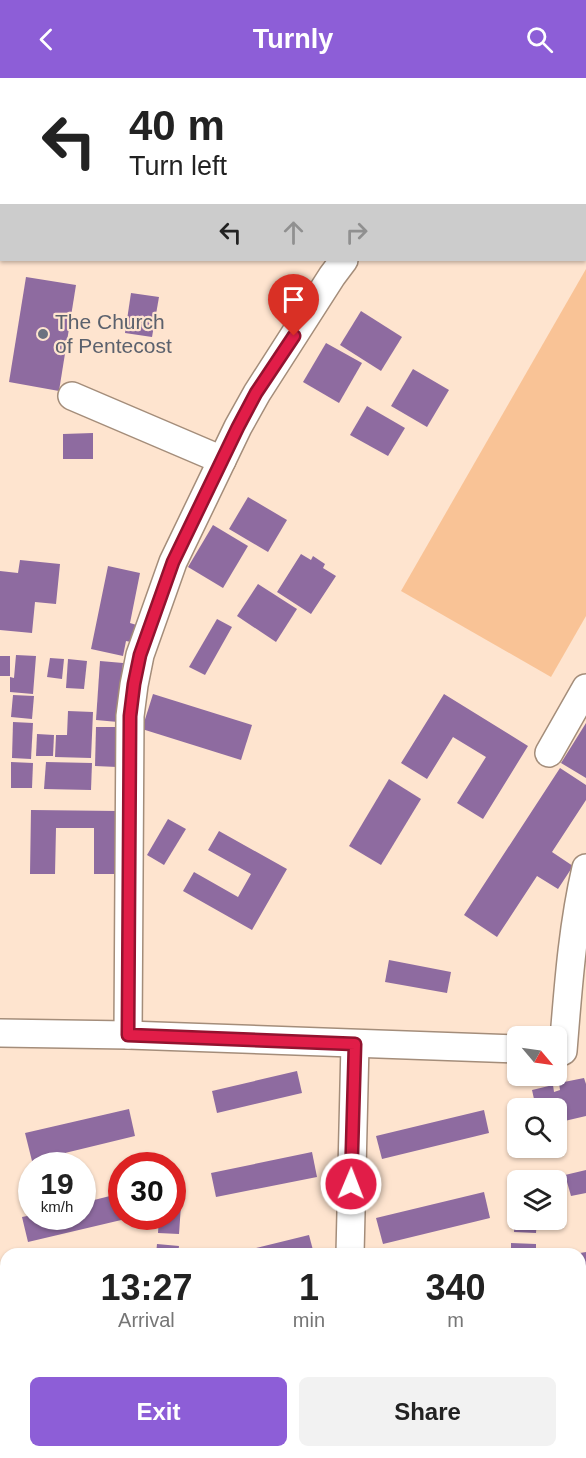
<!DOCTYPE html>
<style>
:root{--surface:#fff;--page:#f2f2f2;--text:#222;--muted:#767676;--accent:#8d5ed7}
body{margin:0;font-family:Arial,sans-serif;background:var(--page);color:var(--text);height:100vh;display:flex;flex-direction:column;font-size:22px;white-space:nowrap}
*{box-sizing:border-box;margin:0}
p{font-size:20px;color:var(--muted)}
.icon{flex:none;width:33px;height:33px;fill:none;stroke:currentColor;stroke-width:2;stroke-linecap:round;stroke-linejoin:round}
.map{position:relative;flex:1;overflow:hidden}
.sheet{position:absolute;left:0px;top:1170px;width:586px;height:210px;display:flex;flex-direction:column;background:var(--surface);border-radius:18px 18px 0 0;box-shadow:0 2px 4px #0004}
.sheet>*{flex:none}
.guide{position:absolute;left:0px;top:0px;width:586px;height:183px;box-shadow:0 2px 4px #0004;background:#fff;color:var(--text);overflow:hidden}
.needle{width:39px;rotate:119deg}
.fabs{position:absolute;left:507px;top:948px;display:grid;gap:12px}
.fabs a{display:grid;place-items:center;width:60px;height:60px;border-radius:9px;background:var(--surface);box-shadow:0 2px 4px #0004;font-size:30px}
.speed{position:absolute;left:18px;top:1074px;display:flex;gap:12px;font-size:30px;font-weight:700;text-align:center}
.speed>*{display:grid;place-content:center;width:78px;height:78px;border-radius:50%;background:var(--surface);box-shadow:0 2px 4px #0004;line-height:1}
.speed small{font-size:15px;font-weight:400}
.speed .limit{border:9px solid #d22;background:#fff;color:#111}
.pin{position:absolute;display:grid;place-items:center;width:51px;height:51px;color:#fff;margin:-62px -26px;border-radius:50% 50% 50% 0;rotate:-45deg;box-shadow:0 0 6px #0007}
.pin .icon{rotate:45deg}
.me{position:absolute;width:66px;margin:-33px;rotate:1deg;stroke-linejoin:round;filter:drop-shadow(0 0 4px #0008)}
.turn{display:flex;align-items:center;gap:21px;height:126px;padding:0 30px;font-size:27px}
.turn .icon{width:78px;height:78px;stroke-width:2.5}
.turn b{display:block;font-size:42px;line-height:51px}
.lanes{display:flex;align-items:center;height:57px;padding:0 30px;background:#0003;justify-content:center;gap:30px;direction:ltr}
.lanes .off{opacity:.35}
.eta{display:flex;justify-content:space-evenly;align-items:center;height:102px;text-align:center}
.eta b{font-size:36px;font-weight:700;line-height:42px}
.primary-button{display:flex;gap:12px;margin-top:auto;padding:12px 30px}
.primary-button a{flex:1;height:69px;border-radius:9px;background:var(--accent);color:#fff;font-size:24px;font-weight:700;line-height:69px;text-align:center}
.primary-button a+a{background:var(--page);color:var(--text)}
header{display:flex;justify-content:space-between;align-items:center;height:78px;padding:0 30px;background:var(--accent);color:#fff;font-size:27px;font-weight:700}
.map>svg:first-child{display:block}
.green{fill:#f9c396}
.building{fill:#8e6ba0}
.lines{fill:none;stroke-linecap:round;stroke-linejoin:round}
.minor-casing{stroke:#a48d7a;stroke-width:30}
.minor{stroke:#fff;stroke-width:27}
.route-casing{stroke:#92132f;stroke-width:15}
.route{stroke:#e11d48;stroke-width:10}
.worship-dot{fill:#6b7280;stroke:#fee4cf;stroke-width:2}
.labels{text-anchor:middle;stroke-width:4.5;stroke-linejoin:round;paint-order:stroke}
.worship-label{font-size:21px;fill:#5b616d;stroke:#fee4cf;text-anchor:start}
</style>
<header><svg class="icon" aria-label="back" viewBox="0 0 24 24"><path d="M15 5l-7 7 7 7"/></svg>Turnly<svg class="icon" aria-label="search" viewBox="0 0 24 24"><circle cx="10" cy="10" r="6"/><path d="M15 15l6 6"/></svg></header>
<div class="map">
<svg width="586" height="1380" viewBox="0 0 586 1380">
<rect width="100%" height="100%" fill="#fee4cf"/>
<!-- green -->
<path class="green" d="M586,191v347l-35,61 -150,-86z"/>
<!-- building -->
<g class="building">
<path d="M26,199l50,8 -17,106 -50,-9z"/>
<path d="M131,215l28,4 -7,40 -27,-4z"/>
<path d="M361,233l41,26 -21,34 -41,-26z"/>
<path d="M326,265l36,20 -23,40 -36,-21z"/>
<path d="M413,291l36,21 -22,37 -36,-21z"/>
<path d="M367,328l38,22 -17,28 -38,-21z"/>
<path d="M93,355v26h-30v-25z"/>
<path d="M248,419l39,23 -19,32 -39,-23z"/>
<path d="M213,447l35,21 -25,42 -35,-21z"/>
<path d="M301,476l10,6 2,-4 12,8 -2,4 13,8 -25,38 -34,-22z"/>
<path d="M20,482l40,4 -4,40 -21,-2 -3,31 -32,-3v-59l18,2z"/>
<path d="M108,488l32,7 -10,50 10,3 -4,17 -10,-2 -3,15 -32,-7z"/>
<path d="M258,506l39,25 -21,33 -39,-26z"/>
<path d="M217,541l15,8 -27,48 -16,-8z"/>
<path d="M16,577l20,1 -3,38 -23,-2v-15l4,1z"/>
<rect x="0" y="578" width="10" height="20"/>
<path d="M50,580l14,1 -2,20 -15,-2z"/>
<path d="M68,581l19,2 -3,28 -18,-1z"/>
<path d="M100,583l23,2 -5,59 -22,-2z"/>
<path d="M153,616l99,31 -11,35 -99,-31z"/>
<path d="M444,616l84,52 -45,73 -26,-16 29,-46 -33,-20 -26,42 -26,-16z"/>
<path d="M13,617l21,1 -2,23 -21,-2z"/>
<path d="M68,633l25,1 -2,46 -36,-1 1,-22h11z"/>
<path d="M13,644l20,1 -2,36 -19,-1z"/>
<path d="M586,645v55l-25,-15z"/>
<path d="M96,649h21v40l-22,-1z"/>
<path d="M37,656l17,1 -1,21h-17z"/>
<path d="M11,684l22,1 -1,25h-21z"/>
<path d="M46,684l46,1 -1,27 -47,-1z"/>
<path d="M560,690l26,17v15l-34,52 21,14 -15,23 -21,-13 -40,61 -33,-22z"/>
<path d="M389,701l32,20 -40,66 -32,-19z"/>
<path d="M31,732l87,1 -1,63h-23v-46h-38l-1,46h-25z"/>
<path d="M168,741l18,10 -22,36 -17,-10z"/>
<path d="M219,753l68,38 -35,61 -69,-39 11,-19 44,25 13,-23 -43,-24z"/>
<path d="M389,882l62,12 -4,21 -62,-11z"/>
<path d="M297,993l5,22 -85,20 -5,-22z"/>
<path d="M584,1000l2,6v32l-30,7v-15h-20l-4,-18 21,-5 1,7 6,-2 -1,-7z"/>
<path d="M129,1031l6,27 -103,25 -7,-28z"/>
<path d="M484,1032l5,23 -107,26 -6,-23z"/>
<path d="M312,1074l5,25 -101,20 -5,-24z"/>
<path d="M586,1092v23l-15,3 -6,-21z"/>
<path d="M484,1114l6,26 -107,26 -7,-26z"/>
<path d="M122,1115v23l12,1 -106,25 -6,-25 10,-2v1h50v-13z"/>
<path d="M516,1123h2v19h19l-1,13 -22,-1z"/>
<path d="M172,1127h9l-2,29 -21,-1 1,-17h13z"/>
<path d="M309,1157l5,19h-79v-1z"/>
<path d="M511,1165l25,1v10h-25z"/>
<path d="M157,1166l22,2 -1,8h-22z"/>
<path d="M586,1174v24l-6,1v-24z"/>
<path d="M586,1255v27l-6,2v-28z"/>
<path d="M586,1340v25l-6,1v-25z"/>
<path d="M88,1374h32l1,6h-54z"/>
<path d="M441,1374h33l1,6h-56z"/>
</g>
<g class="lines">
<!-- minor casing -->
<g class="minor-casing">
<g id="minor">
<path d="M468,2v-2"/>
<path d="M585,127l1,1"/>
<path d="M72,318l150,64"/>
<path d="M549,675l37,-65"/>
<path d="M0,955l128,2 390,14"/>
<path d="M128,957l2,-319 4,-31 6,-30 33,-93 65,-135 19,-34 75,-117 12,-16"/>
<path d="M563,973c5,-61 9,-123 23,-183"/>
<path d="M350,1176l5,-210"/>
<path d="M345,1380v-6"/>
</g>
</g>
<!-- minor -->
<use href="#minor" class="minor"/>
</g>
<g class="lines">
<!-- route casing -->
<g class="route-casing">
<path id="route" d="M294,258l-38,57 -18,34 -65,135 -33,93 -6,29 -4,32 -2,319 227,9 -4,140"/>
</g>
<!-- route -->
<use href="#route" class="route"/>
</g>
<!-- markers -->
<circle class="worship-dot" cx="43" cy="256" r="6"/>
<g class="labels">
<!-- worship labels -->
<g class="worship-label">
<text x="55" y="251">The Church<tspan x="55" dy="24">of Pentecost</tspan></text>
</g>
</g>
</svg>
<div class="fabs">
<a><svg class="needle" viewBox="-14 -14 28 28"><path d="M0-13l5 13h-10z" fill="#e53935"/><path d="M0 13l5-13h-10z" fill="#767676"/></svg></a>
<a><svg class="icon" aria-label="search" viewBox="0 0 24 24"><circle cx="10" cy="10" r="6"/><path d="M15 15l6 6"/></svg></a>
<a><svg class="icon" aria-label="layers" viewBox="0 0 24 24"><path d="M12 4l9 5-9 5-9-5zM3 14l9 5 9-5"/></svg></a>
</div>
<div class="speed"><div>19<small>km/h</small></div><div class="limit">30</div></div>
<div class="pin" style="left:294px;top:258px;background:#d93025"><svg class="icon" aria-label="arrive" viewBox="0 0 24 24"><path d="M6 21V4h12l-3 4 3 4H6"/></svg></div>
<svg class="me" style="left:351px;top:1106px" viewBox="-20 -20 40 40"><circle r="17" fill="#e11d48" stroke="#fff" stroke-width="3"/><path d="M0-11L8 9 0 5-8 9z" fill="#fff"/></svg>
<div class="guide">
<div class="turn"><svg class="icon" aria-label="left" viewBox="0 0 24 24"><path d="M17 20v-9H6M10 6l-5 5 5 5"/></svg><div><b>40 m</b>Turn left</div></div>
<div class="lanes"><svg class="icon" aria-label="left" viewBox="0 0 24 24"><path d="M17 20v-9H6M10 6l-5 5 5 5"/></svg><svg class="icon off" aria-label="ahead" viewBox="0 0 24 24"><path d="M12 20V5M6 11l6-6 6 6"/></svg><svg class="icon off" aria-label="right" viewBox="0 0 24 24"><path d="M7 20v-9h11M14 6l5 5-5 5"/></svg></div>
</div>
<section class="sheet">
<div class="eta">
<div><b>13:27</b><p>Arrival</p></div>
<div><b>1</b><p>min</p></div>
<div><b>340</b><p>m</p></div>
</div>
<div class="primary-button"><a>Exit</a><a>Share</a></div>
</section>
</div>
